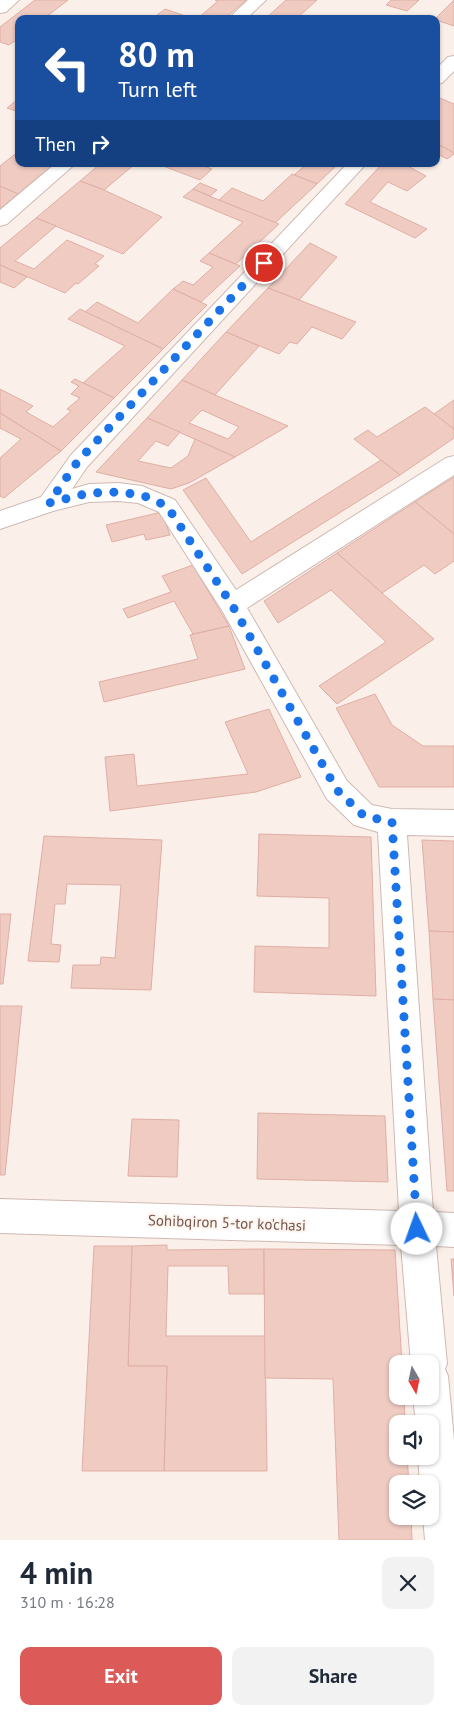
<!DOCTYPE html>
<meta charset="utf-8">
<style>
:root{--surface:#fff;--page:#f2f2f3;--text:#1f2937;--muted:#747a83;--accent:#dc5a57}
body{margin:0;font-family:"PT Sans",sans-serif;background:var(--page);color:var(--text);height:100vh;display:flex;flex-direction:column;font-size:19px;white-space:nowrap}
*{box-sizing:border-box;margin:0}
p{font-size:16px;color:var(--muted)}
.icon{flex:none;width:28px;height:28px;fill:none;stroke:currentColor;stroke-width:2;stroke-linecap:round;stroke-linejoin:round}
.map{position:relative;height:1540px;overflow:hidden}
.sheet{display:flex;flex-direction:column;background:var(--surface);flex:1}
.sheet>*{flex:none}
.banner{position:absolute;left:15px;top:15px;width:425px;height:152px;border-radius:10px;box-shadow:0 1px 4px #0004;background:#1a4fa0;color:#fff;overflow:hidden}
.needle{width:32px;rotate:171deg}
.tools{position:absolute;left:389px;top:1355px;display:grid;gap:10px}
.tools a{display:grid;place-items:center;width:50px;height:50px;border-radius:10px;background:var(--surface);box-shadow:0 1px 4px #0004;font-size:25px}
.pin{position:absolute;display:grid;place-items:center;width:42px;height:42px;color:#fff;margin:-21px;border:2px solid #fff;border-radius:50%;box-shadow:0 1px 5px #0007}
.me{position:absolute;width:55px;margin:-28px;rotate:357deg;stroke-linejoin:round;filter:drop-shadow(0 0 4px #0008)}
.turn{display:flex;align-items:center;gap:18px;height:105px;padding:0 20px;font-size:22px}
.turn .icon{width:65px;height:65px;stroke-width:2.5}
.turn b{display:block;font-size:35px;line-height:42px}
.then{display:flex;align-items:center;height:48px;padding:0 20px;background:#0003;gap:10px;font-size:19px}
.round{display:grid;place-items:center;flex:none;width:52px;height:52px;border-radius:10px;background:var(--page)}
.headline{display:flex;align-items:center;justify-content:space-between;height:85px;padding:0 20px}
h1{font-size:30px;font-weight:700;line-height:38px}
.cta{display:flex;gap:10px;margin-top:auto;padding:10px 20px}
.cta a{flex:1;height:58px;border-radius:10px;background:var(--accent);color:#fff;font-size:20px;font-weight:700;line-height:58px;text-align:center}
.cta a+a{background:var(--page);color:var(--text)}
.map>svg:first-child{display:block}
.building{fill:#efcbc2;stroke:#e0aea4;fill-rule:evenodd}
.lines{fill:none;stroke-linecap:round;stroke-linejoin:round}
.minor-casing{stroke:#cfb9b2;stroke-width:2}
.minor{fill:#fff;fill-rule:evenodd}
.route{stroke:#1a73e8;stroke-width:9;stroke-dasharray:0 16.2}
.labels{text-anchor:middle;stroke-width:4;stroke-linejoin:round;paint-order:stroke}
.near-street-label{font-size:15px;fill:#74544e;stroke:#fef5ef}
</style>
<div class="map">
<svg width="454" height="1540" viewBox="0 0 454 1540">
<rect width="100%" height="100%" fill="#fbf0e9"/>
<!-- building -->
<g class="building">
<path d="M35,0h33l-22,17 6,2h-33v19l-10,7 -9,-3v-15z"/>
<path d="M215,0h31l-22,19h-27l21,-18z"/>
<path d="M286,0h31l-21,19h-31z"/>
<path d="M391,0h28l-12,11 -21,-6z"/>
<path d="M454,0v26l-18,-6 -1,-1z"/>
<path d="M165,9l29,10h-26l-11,-4z"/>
<path d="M440,98l14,6v49l-18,-10v-32l4,-3 -4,-2v-5z"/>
<path d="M17,100l2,1v11l-12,-4z"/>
<path d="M436,143l18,10v1l-7,5 -11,-6z"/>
<path d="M19,151v13h35l-36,30 -18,-8v-20z"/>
<path d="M100,164h35l-31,26 -24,-9z"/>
<path d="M158,164h41l13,5 -12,11z"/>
<path d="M307,164h31l-21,20 -23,-9z"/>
<path d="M382,164h22l22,12 -19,15 -19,-9 -18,20 57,27 -12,9 -70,-34z"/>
<path d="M292,174l25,10 -42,39 -56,-23 13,-12 31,13z"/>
<path d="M80,181l24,9 58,27 -39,37 -87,-36z"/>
<path d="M200,183l17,7 -7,6 -17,-7z"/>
<path d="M0,186l18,8 -18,15z"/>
<path d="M193,189l26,11 60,24 -43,40 -27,-11 34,-31 -60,-25z"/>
<path d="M36,218l20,8 -41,35 19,8 33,-29 37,16 -9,8 4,2 -21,18 -2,-1 -11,10 -65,-28v-17z"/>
<path d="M310,243l27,14 -38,43 -31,-12z"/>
<path d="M209,253l31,13 -39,36 -28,-13 10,-8 10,4 20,-18 -13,-6z"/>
<path d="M0,265l27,12 -13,11 -14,-6z"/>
<path d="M268,288l31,12 57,22 -14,17 -30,-12 -15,17 -7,-2 -11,12 -53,-22z"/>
<path d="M173,289l34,16 -44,44 -78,-37 12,-10 41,21z"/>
<path d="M80,309l83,40 -49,49 -31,-15 42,-37 -57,-27z"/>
<path d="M226,332l33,14 -44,49 -33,-15z"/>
<path d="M75,379l39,19 -53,53 -61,-38v-24l33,17 -7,6 27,15 18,-16 -4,-2 13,-11 -9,-4 8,-8 -8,-4z"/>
<path d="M182,380l33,15 73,31 -53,31 -88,-39zM202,410l37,17 -11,12 -39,-16z"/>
<path d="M454,400v29l-20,-15z"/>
<path d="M425,407l29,22v9l-54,37 -46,-36 14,-9 9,7z"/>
<path d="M0,413l61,38 -57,47 -4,-2v-38l21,-19 -21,-11z"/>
<path d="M147,418l33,14 -12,14 -12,-5 -18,20 33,7 17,-12 7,-17 40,18 -46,26 -18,6 -75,-17z"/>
<path d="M381,460l19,15 -158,99 -59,-84 23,-12 45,64z"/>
<path d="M454,477v57l-39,-32z"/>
<path d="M415,502l39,32v27l-19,13 -11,-9 -42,28 -45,-40z"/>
<path d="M162,512l8,23 -24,5 -2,-6 -32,8 -6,-17z"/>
<path d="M337,553l97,86 -97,65 -18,-18 67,-44 -55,-52 -53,33 -14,-22z"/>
<path d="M193,565l36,61 -36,8 -19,-33 -46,17 -5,-9 48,-17 -9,-16z"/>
<path d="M229,626l16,43 -141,33 -5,-20 99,-23 -8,-24z"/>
<path d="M375,694l17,31 31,21h31v41h-75l-43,-79z"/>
<path d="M269,709l32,68 -45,15 -146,19 -5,-54 29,-3 3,32 111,-12 -23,-52z"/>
<path d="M259,834l112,3 5,159 -122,-4 1,-46 74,2v-50l-72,-2z"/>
<path d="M44,836l118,4 -11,150 -80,-2 2,-23h27l1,-8 14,1 6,-73 -54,-1 -2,20h-10l-4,40 10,1 -2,17 -31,-1z"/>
<path d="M422,840l32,1v91l-25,-1z"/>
<path d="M0,914h11l-8,70h-3z"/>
<path d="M429,931l25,1v68l-21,-1z"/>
<path d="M433,999l21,1v191h-7z"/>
<path d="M0,1006h22l-17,169h-5z"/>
<path d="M258,1113l127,3 3,66 -131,-3z"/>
<path d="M132,1119l47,1 -2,57 -49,-1z"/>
<path d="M167,1245v5l97,-1v45h-35l-1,-28h-60l-2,70h99l2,135h-103l3,-105h-39l4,-120z"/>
<path d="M94,1246h38l-4,120h39l-3,105h-82z"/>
<path d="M264,1249l131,1 7,114h-4v32h6l1,28h-7v32h9l2,28h-11v32h13l1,24h-73l-6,-161 -68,-1z"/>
<path d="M451,1259h3v37z"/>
</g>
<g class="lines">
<!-- minor casing -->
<g class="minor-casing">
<g id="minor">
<path d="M0,0h19l-13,12 -6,1z"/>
<path d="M248,0h18l-20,19h-18z"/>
<path d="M454,56v15l-12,12 -6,1v-15l12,-12z"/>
<path d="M55,164h20l-68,60 -7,2v-16z"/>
<path d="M347,164h19l-279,303 -15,22 17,-5 29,-1 24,3 33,14 61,90 210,-132 8,-2v19l-207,133 100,173 25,24 20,4 62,1v26l-47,-1 26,377 21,1v34l-18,-1 11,118 -2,5 3,7 6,64v100h-29l-2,-24h7v-32h-10l-2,-28h12v-32h-14l-3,-28h17v-32h-19l-10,-119 -401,-12v-34l399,12 -21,-379 -24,-7 -27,-26 -104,-187 -64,-100 -21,-9 -20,-2 -29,1 -36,9 -53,18v-18l41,-14 30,-42z"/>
</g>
</g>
<!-- minor -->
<use href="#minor" class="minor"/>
</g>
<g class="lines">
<!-- route -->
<path class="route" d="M264,263l-186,198 -29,42 40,-10 29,-1 24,3 25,11 65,99 105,185 27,26 28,6 25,407"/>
</g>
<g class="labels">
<!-- near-street labels -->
<g class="near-street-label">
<text transform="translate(227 1223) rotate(2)" y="5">Sohibqiron 5-tor ko'chasi</text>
</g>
</g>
</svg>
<div class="tools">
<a><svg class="needle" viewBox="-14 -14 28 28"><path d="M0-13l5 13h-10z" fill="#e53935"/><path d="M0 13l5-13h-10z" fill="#747a83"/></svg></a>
<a><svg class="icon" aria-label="sound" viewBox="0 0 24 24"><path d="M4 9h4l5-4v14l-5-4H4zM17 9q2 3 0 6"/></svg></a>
<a><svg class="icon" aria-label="layers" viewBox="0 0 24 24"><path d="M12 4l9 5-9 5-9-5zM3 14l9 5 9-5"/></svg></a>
</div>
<div class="pin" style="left:264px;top:263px;background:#d93025"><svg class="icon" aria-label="arrive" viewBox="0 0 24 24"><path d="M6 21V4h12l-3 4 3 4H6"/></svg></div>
<svg class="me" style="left:417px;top:1229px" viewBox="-20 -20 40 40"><circle r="19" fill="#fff"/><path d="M0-13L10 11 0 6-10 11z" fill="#1a73e8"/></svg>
<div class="banner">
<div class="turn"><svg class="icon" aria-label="left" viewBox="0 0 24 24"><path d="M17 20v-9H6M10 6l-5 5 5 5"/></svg><div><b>80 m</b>Turn left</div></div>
<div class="then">Then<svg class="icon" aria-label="right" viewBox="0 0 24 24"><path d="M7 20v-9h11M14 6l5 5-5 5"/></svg></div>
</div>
</div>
<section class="sheet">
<div class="headline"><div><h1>4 min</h1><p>310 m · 16:28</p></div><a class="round"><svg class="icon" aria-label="close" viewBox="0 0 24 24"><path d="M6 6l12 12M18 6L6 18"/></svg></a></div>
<div class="cta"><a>Exit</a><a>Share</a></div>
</section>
